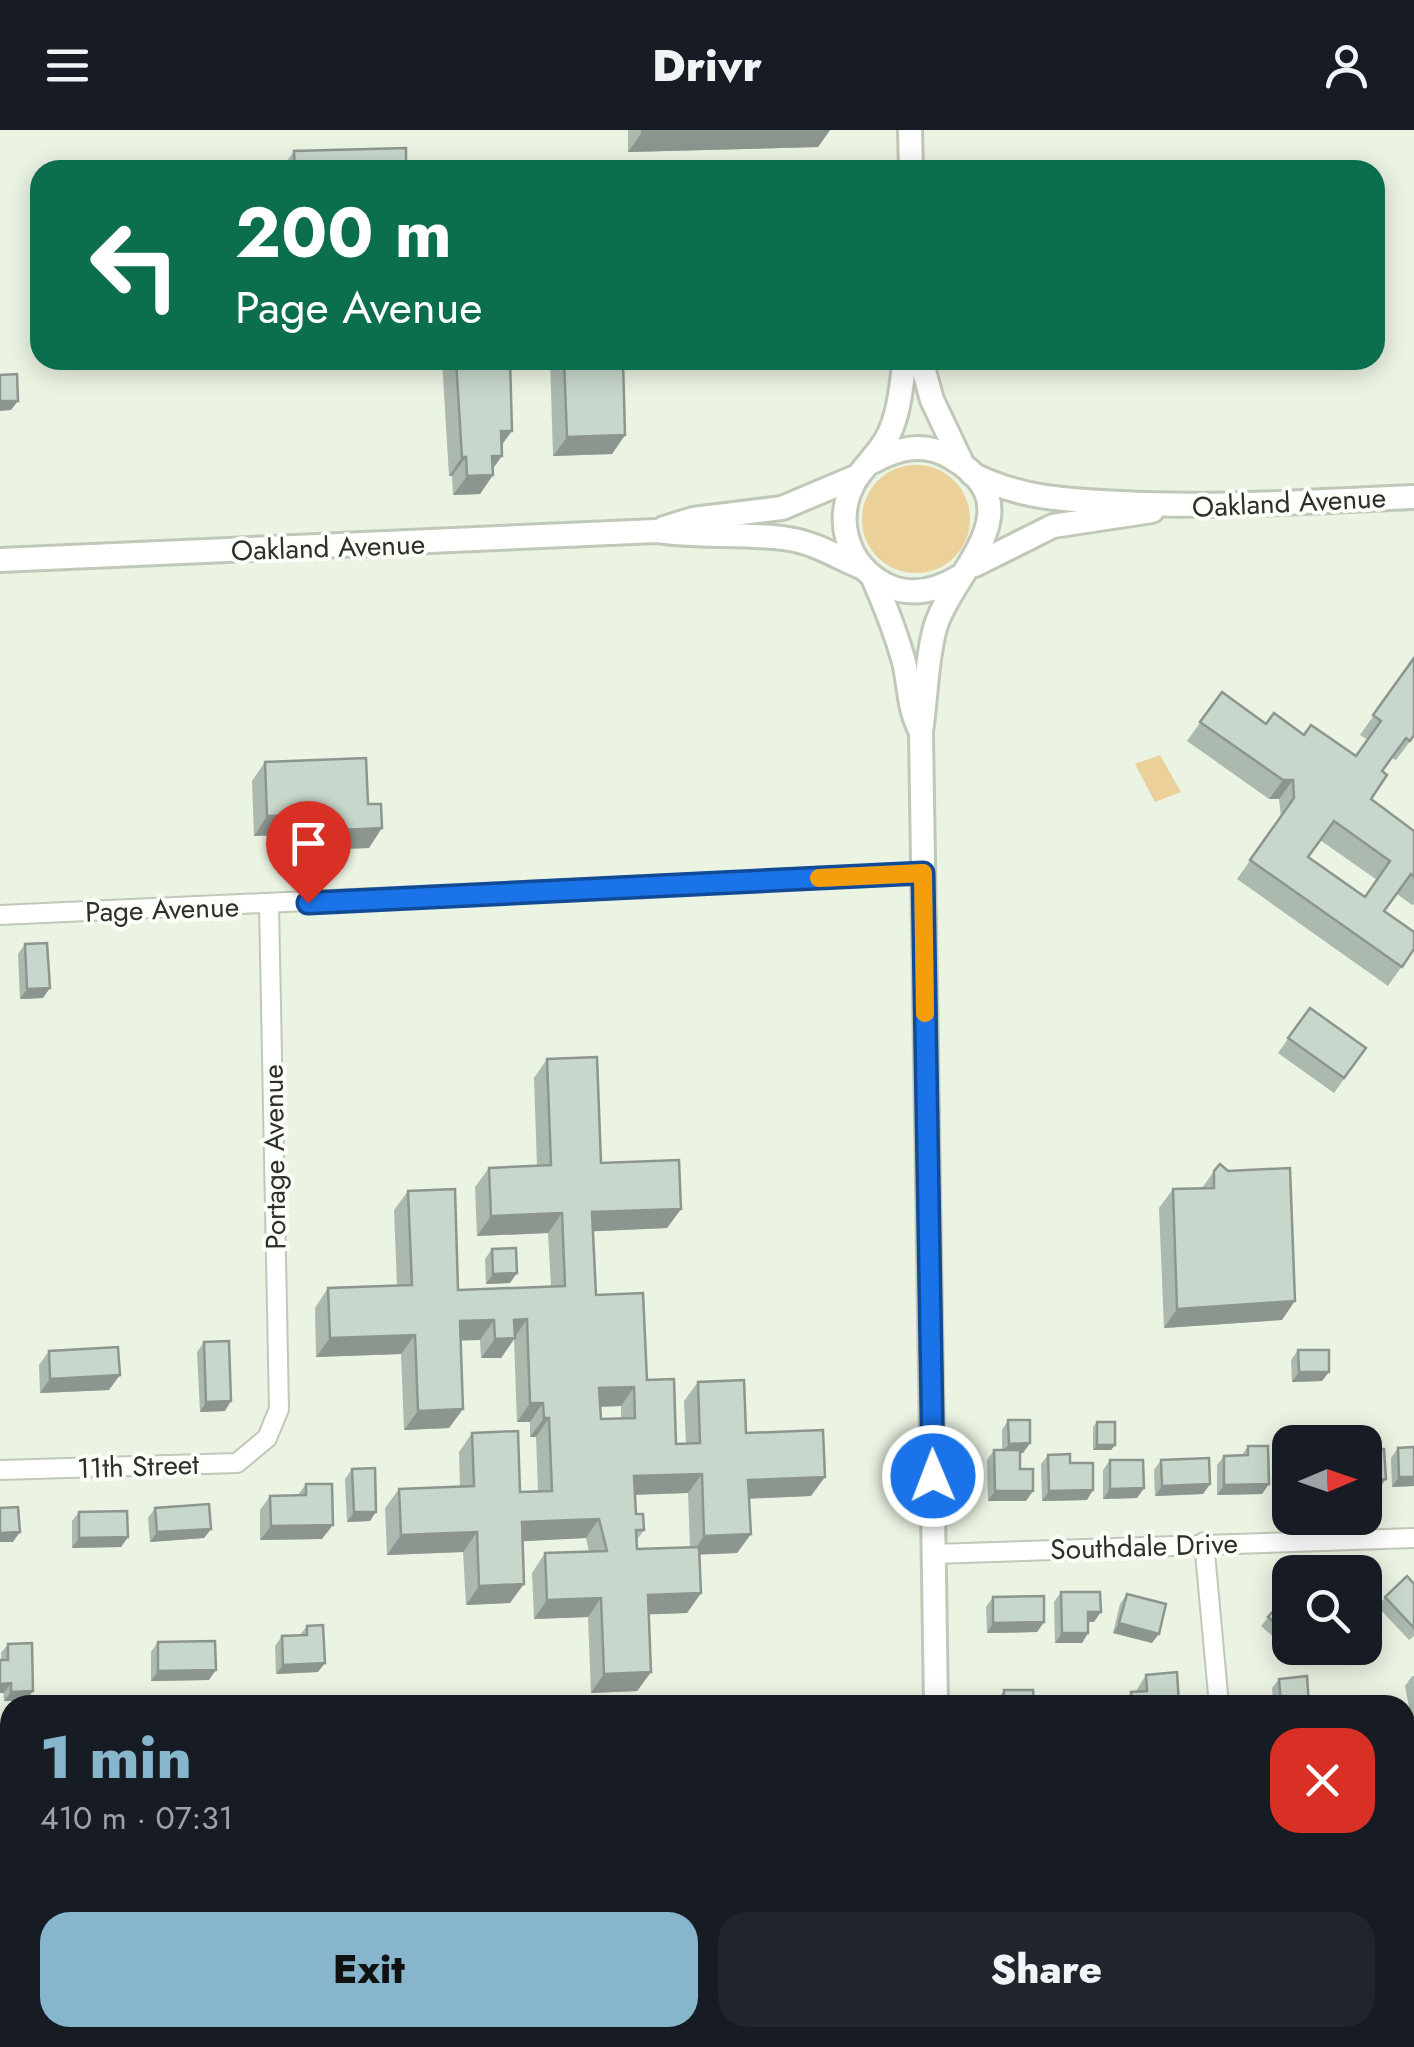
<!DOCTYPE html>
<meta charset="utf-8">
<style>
:root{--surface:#171b24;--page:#20242c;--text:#f1f3f6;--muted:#9ea1a6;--accent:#86b5cc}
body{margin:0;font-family:Jost,sans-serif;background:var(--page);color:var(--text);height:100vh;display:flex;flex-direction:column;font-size:38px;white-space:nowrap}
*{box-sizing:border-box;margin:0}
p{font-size:32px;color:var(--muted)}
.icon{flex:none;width:55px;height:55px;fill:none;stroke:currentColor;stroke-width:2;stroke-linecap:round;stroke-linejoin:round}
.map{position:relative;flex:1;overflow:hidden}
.sheet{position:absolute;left:0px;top:1565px;width:1415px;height:352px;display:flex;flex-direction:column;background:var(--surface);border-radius:30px 30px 0 0;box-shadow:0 5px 25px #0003}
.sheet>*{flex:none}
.banner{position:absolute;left:30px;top:30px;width:1355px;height:210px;border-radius:30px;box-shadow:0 5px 25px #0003;background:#0b6e4f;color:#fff;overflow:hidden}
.needle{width:65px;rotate:88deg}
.tools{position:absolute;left:1272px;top:1295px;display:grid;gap:20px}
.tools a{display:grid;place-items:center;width:110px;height:110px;border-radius:20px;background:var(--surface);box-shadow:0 5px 25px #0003;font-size:50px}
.pin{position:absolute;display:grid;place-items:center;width:85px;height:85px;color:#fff;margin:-102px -42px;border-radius:50% 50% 50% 0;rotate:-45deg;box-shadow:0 0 10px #0007}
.pin .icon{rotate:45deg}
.me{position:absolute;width:110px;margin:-55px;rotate:359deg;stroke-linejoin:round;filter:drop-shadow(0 0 8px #0008)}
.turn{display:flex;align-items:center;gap:35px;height:210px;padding:0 40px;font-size:45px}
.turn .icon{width:130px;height:130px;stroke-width:2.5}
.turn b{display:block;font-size:70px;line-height:85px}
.round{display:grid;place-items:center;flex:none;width:105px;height:105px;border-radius:30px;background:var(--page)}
.headline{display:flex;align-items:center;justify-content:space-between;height:170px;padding:0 40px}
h1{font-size:60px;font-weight:800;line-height:75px;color:var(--accent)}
.button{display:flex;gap:20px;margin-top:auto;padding:20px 40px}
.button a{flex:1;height:115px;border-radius:30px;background:var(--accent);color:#111;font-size:40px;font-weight:800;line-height:115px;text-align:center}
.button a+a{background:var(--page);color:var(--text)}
header{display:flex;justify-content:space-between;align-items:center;height:130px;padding:0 40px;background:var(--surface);font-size:45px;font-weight:800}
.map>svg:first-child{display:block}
.green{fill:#ebd199}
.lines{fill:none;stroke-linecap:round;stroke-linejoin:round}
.minor-casing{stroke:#c0c8b8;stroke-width:22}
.tertiary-casing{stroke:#c0c8b8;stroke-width:28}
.minor{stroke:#fff;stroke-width:18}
.tertiary{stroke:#fff;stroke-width:22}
.wall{fill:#acb9af;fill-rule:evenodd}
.shaded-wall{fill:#8c968e}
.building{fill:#c8d7cb;stroke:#8c968e;stroke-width:2.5;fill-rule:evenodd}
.route-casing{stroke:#114b97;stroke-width:25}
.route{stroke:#1a73e8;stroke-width:18}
.slow{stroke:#f59e0b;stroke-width:18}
.labels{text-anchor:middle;stroke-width:8;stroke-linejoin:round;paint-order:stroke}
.street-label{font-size:28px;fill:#2c3029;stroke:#fbfff8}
</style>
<header><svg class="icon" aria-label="menu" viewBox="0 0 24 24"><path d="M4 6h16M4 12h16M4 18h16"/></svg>Drivr<svg class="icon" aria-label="person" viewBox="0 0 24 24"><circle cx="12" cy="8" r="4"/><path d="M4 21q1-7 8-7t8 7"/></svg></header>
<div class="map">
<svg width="1414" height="1917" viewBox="0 0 1414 1917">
<rect width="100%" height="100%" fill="#ebf3e3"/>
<!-- green -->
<g class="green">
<circle cx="916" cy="389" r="54"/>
<path d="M1160,625l21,37 -26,10 -20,-38z"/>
</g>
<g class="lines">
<!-- minor casing -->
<g class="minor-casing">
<g id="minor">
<path d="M0,785l923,-42"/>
<path d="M0,1340l237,-7 30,-25 12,-29 -10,-504"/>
<path d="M1204,1412l15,163"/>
<path d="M934,1424l480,-16"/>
<path d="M0,1633h10"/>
<path d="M1238,1908v9"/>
<path d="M411,1917l192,-9"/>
</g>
</g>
<!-- tertiary casing -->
<g class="tertiary-casing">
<g id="tertiary">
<path d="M910,0l1,40"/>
<path d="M905,230c-4,25 -5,52 -17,76 -8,16 -22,28 -32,43 -23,39 -10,85 30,106 25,12 50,6 73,-8"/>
<path d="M921,230l11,40 29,61"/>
<path d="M872,332c26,-14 52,-21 80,-4 88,52 -5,117 -18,174 -8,32 -8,67 -13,100l15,973"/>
<path d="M972,344c50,25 95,26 149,29 98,5 195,-2 293,-6"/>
<path d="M664,398l29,-9 89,-11 76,-32"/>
<path d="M0,430l656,-29c44,7 88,1 133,8 26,4 48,18 72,28"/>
<path d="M975,435l78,-39 99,-15"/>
<path d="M873,448c12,27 23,55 31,84 6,25 4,46 17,70"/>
<path d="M945,1908v9"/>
</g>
</g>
<!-- minor -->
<use href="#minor" class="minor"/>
<!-- tertiary -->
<use href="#tertiary" class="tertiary"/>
</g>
<!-- wall -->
<g class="wall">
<path d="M628,0h202l-12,17 -190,5z"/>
<path d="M294,21l112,19h-125z"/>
<path d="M442,230h68l-8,96 -9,12v7l-13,19 -27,1 -1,-19h-3z"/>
<path d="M550,230h73l2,75 -13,19 -59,2z"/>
<path d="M1414,528v78l-18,24 -4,-2 -10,13 -11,28 43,32v73l-2,1 -15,-11 -13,17 30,38 -26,37 -151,-107 44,-62 -2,-18h-10l-82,-58 35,-49 44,32 38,11 52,21 12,-16 -8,-5zM1320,710l57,40 -12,17 -57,-40z"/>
<path d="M265,632l104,86 -87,3 -1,-16 -27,1 -2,-55z"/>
<path d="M25,814l18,54 -23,1 -2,-45z"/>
<path d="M1310,878l56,40 -32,45 -56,-40z"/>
<path d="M547,929l54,104 80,46 -14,19 -74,3 3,64 51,85 29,64h10l-2,-43 14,-19 48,51 65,63 -62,3 2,35 -14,19 -38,1 2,39 -14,20 -39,1 3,58 -14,19 -46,2 -3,-76 -54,2 -2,-46 13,-20 44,-1 -3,-14 -64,3 -12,62 -44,2 -3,-53 -76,3 -2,-47 14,-19 61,-2 -1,-35 13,-19 48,59 18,-1 -2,-54h-6v-15h-13l-3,-82 -13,18h-20l-1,-18h-20l3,69 -14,19 -45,2 -3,-76 -85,3 -1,-49 13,-20 69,-2 -3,-76 14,-19 50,99 93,-4 -3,-53 -71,3 -2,-49 14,-19 48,-2 -3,-88zM621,1276v12l-20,1 -1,-12zM688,1363l2,54 -53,2 -1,-8 8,-11 -8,-16 -1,-19z"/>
<path d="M1214,1041l68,149 -118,8 -5,-120 14,-19 29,-1z"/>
<path d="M492,1119l18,34 -24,1 -1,-25z"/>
<path d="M204,1212l21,69 -25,1 -3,-60z"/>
<path d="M1298,1220l24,31 -30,1 -1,-22z"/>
<path d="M49,1221l60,39 -69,3 -1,-28z"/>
<path d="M1008,1290l22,23 -7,10h-3v16l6,32h-38l-1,-41 7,-10h8v-20z"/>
<path d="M1097,1292l18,23 -4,5h-18v-23z"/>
<path d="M1248,1316l21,38 -7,10 -45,1v-30l7,-9 18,-1z"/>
<path d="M1398,1318l16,38 -22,1 -1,-29z"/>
<path d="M1048,1325l22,8 17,37 -45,1 -1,-37z"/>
<path d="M1286,1326l4,37 -9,1 -2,-28z"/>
<path d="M1110,1330l34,28 -7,10 -34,1v-29z"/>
<path d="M1161,1330l49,24 -7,10 -48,2 -1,-26z"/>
<path d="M352,1339l18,52 -23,1 -2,-43z"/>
<path d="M306,1354l16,55 -62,1v-30l10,-14 28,-1z"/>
<path d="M155,1378l56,21 -7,9 -54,4 -2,-24z"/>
<path d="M79,1382l49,25 -7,10 -49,1v-27z"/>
<path d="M1414,1454v52l-5,4 -31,-33 7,-10z"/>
<path d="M1061,1462l33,30h-6v11l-6,10h-27l-1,-41z"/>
<path d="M1290,1462v46l-6,8 -23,-20z"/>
<path d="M1127,1464l25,49 -39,-10 7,-29z"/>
<path d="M993,1467l51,25 -7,10 -50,1 -1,-26z"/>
<path d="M307,1496l11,46 -42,2 -1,-28 7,-10 18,-1z"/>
<path d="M158,1512l51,38 -58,1v-29z"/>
<path d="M8,1514l18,57h-22l-3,-48z"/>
<path d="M1146,1545l33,30h-57l9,-13 5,-1z"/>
<path d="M1412,1546h2v56l-9,-46z"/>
<path d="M1279,1549l30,26h-36l-1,-17z"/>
<path d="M1004,1560l30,15h-37v-5z"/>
<path d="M1414,1606v54l-9,1v-51l2,-2z"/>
<path d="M1007,1908h29v9h-35z"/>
<rect x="1160" y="1908" width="35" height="9"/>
<path d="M1291,1908h33l1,9h-34z"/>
</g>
<!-- shaded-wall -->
<g class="shaded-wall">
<path d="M734,0h96l-12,17 -190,5 14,-20z"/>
<path d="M0,271h18l-7,9 -11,1z"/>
<path d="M501,301h11l-14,19z"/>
<path d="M625,305l-13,19 -59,2 14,-19z"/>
<path d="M492,326h10l-14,19z"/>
<path d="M462,327h4l-14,19h-3z"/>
<path d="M493,345l-13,19 -27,1 14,-19z"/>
<path d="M1283,650h10l-14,19h-10z"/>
<path d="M295,685l-14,20 -27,1 13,-20z"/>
<path d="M382,698l-13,20 -87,3 13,-19z"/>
<path d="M50,858l-7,10 -23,1 7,-10z"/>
<path d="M681,1079l-14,19 -88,4 13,-20z"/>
<path d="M562,1083l-14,20 -71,3 14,-20z"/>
<path d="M517,1143l-7,10 -24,1 7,-10z"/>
<path d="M1295,1171l-13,19 -118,8 13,-19z"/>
<path d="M527,1189l-26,39h-20l14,-19 19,-19z"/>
<path d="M494,1190l-14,20 -34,1 14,-20z"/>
<path d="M415,1205l-14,19 -85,3 14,-19z"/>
<path d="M1299,1242h30l-7,9 -30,1z"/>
<path d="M120,1245l-11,15 -69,3 10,-14z"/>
<path d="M634,1257l-13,19 -35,1 13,-19z"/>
<path d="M231,1271l-6,10 -25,1 6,-10z"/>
<path d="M530,1273h13l-13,19h-13z"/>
<path d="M463,1279l-14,19 -45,2 14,-19z"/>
<path d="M544,1288h5l-13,19h-6z"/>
<path d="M1030,1313l-7,10h-21l7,-9z"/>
<path d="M1097,1315h18l-4,5h-18z"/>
<path d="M702,1344l-14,19 -68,2 14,-19z"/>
<path d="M825,1347l-14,19 -76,3 13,-19z"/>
<path d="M1399,1347h15v9l-22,1z"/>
<path d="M1386,1349l-7,9 -14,1v-9z"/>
<path d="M1210,1354l-7,10 -48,2 7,-10z"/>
<path d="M1269,1354l-7,10 -45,1 7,-10z"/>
<path d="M1287,1354h3v9l-9,1z"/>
<path d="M1144,1358l-7,10 -34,1 7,-10z"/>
<path d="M1093,1360l-6,10 -45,1 7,-10z"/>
<path d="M995,1361h38l-7,10h-38z"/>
<path d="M354,1382h22l-6,9 -23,1z"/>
<path d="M599,1389l-13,19 -78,4 14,-20z"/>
<path d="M333,1395l-11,14 -62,1 11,-14z"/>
<path d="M211,1399l-7,9 -54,4 7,-10z"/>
<path d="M20,1402l-7,10h-13v-9z"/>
<path d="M477,1402l-14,20 -76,3 14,-20z"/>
<path d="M751,1404l-14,19 -46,2 13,-19z"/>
<path d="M128,1407l-7,10 -49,1 7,-10z"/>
<path d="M524,1454l-14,19 -44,2 13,-19z"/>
<path d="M701,1463l-14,20 -53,2 14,-20z"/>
<path d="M601,1468l-13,19 -54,2 13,-19z"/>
<path d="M1088,1482h13l-7,10h-12z"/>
<path d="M1044,1492l-7,10 -50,1 6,-10z"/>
<path d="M1365,1492h9l-7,10h-2z"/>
<path d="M1119,1493l40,11 -7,9 -39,-10z"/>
<path d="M1062,1503h26l-6,10h-27z"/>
<path d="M325,1533l-7,9 -42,2 7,-9z"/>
<path d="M216,1540l-7,10 -58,1 7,-10z"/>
<path d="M651,1542l-14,19 -46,2 13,-19z"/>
<path d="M11,1553l-7,10h-4v-9z"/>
<path d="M33,1561l-7,10h-22l7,-9z"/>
<path d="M1414,1647v13l-9,1v-1z"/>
<path d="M10,1696v10l-4,5h-6v-10z"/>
<path d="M1414,1718v9l-9,1v-8z"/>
<rect x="0" y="1868" width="10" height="10"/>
</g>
<!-- building -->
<g class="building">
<path d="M642,0h92l-92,2z"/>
<path d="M406,18v22h-111l-1,-19z"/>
<path d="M456,230h54l2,71h-11l1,25h-10l1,19 -26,1 -1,-19h-4z"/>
<path d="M564,230h59l2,75 -58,2z"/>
<path d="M17,244l1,27h-18v-26z"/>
<path d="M1414,528v77l-4,6 -4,-3 -24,33 5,4 -16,24 43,32v46l-3,-3 -27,37 30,21v17l-12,18 -152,-107 44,-62 -1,-18h-10l-83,-58 22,-30 44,32 8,-11 30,22 7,-10 45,31 25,-35 -8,-6zM1334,691l56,40 -25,36 -57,-40z"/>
<path d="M366,628l2,46h13l1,24 -87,4v-17l-28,1 -2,-54z"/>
<path d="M47,813l3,45 -23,1 -2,-45z"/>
<path d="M1310,878l56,40 -22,30 -56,-40z"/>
<path d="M597,927l4,106 78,-3 2,49 -89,3 4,83 47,-2 4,87 27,-1 2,65 24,-1 -2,-61 46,-2 2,53 77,-3 2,47 -77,3 3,54 -47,2 -2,-62 -68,2 2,38h7l1,16h-8l1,19 62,-2 2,46 -53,2 3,77 -47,2 -3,-76 -54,2 -2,-47 62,-2 -8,-32 -77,3 2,62 -45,2 -2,-54 -76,3 -2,-46 75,-3 -2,-53 46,-2 2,61 32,-1 -3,-73h-5l-1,-15h-13l-3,-84 -13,1 1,18 -20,1 -1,-19 -34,1 3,88 -45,2 -3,-76 -85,3 -2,-50 84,-3 -4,-94 47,-2 3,101 107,-4 -3,-73 -71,3 -2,-48 62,-3 -4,-106zM634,1257l1,31 -34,1 -2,-31z"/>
<path d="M1220,1034l8,7 62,-3 5,133 -118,8 -4,-120 41,-1v-17z"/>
<path d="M516,1118l1,25 -24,1 -1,-25z"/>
<path d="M229,1211l2,60 -25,1 -2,-60z"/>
<path d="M118,1217l2,28 -70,4 -1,-28z"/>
<path d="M1298,1220h31v22h-30z"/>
<path d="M1008,1290h22v23l-21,1z"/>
<rect x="1097" y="1292" width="18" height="23"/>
<path d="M1248,1316h20l1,38 -45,1v-29l24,-1z"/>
<path d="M1414,1317v30h-15l-1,-29z"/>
<path d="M1384,1319l2,30 -21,1v-30z"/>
<path d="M994,1320h26v19h13v22h-38z"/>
<path d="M1070,1324v9h23v27l-44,1 -1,-36z"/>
<path d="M1286,1326h4v28h-3z"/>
<path d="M1209,1328l1,26 -48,2 -1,-26z"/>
<path d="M1110,1330h33l1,28 -34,1z"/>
<path d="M375,1338l1,44h-22l-2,-43z"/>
<path d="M306,1354h26l1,41 -62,1 -1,-30 36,-1z"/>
<path d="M209,1374l2,25 -54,3 -2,-24z"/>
<path d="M18,1377l2,25 -20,1v-25z"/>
<path d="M127,1381l1,26 -49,1v-26z"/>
<path d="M1407,1446l7,8v44l-29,-31z"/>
<path d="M1365,1452h7l2,40h-9z"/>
<path d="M1061,1462h39l1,20h-13v21h-26z"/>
<path d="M1290,1462v44l-22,-19z"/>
<path d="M1127,1464l39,10 -7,30 -40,-11z"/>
<path d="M1044,1466v26l-51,1v-26z"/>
<path d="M323,1495l2,38 -42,2 -1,-29 25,-1v-9z"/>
<path d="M215,1511l1,29 -58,1v-29z"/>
<path d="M32,1513l1,48 -22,1v-9l-11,1v-24h8v-16z"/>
<path d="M1177,1542l2,33h-47l-1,-13 16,-1 -1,-16z"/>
<path d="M1307,1546l2,29h-28l-2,-26z"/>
<path d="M1004,1560h29l1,15h-30z"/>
<path d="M1414,1606v41l-7,-39z"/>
<rect x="0" y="1672" width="10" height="29"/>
<path d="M1414,1695v23l-9,2v-24z"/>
<rect x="0" y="1845" width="10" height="23"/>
<rect x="1008" y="1908" width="28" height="9"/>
<rect x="1167" y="1908" width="28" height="9"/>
<path d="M1298,1908h26l1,9h-27z"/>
<path d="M895,1912v5h-26v-4z"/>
</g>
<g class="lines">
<!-- route casing -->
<g class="route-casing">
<path id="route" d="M308,773l615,-30 10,603"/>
</g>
<!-- route -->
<use href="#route" class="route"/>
<!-- slow -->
<path class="slow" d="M819,748l104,-5 2,140"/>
</g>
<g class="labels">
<!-- street labels -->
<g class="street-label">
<text transform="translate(1289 372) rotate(-3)" y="10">Oakland Avenue</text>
<text transform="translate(328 417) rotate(-2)" y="10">Oakland Avenue</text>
<text transform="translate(162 779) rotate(-2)" y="10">Page Avenue</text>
<text transform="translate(274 1027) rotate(-91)" y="10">Portage Avenue</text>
<text transform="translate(138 1336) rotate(-2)" y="10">11th Street</text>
<text transform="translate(1144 1416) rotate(-2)" y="10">Southdale Drive</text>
</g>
</g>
</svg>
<div class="tools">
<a><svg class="needle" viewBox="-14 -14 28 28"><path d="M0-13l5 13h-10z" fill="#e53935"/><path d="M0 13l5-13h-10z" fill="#9ea1a6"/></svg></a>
<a><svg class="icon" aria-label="search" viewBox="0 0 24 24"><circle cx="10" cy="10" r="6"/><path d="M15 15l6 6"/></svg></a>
</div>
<div class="pin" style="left:308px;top:773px;background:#d93025"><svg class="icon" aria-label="arrive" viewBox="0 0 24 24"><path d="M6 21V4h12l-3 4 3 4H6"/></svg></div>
<svg class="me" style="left:933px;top:1346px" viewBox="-20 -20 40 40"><circle r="17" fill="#1a73e8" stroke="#fff" stroke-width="3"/><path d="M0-11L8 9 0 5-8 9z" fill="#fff"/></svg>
<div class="banner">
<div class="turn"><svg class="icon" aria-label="left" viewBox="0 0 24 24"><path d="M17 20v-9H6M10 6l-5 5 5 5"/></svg><div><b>200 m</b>Page Avenue</div></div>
</div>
<section class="sheet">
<div class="headline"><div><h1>1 min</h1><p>410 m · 07:31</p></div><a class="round" style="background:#d93025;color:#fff"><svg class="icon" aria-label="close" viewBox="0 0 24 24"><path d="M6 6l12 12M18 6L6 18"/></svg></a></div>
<div class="button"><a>Exit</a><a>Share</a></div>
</section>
</div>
